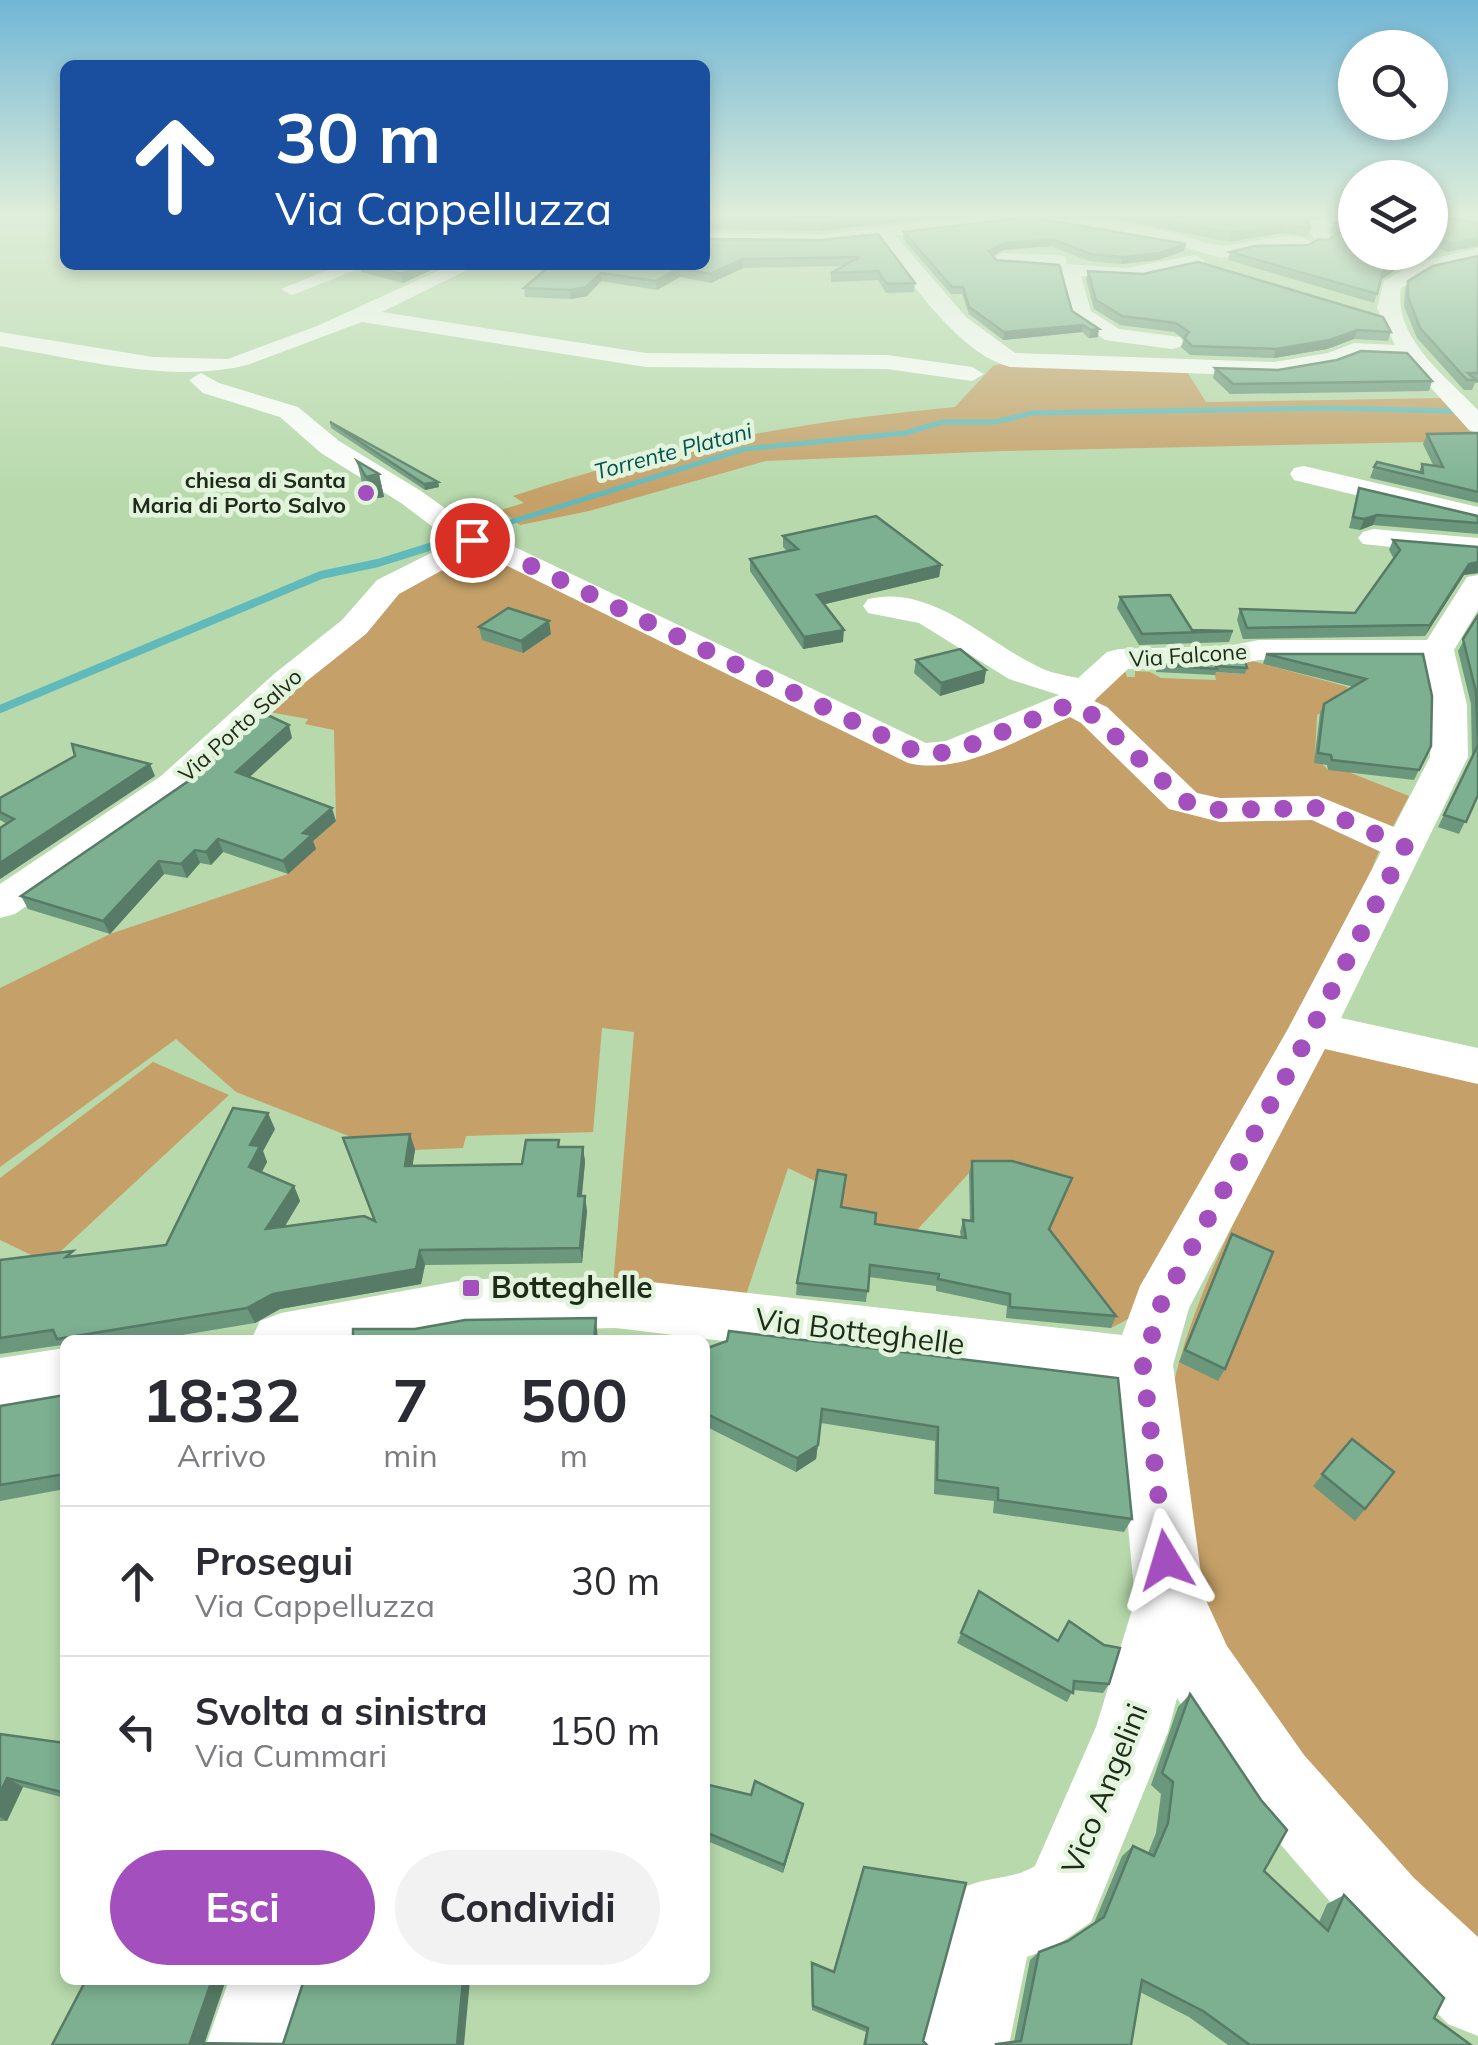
<!DOCTYPE html>
<html lang="it">
<style>
:root{--surface:#fff;--page:#f2f2f3;--text:#2b2b33;--muted:#7c7c81;--line:#e1e1e2;--accent:#a34fbe}
body{margin:0;font-family:Mulish,sans-serif;background:var(--page);color:var(--text);height:100vh;display:flex;flex-direction:column;font-size:38px;white-space:nowrap}
*{box-sizing:border-box;margin:0}
p{font-size:32px;color:var(--muted)}
.icon{flex:none;width:55px;height:55px;fill:none;stroke:currentColor;stroke-width:2;stroke-linecap:round;stroke-linejoin:round}
.map{position:relative;flex:1;overflow:hidden}
.panel{position:absolute;left:60px;top:1335px;width:650px;height:650px;display:flex;flex-direction:column;background:var(--surface);border-radius:15px;box-shadow:0 5px 15px #0003}
.panel>*{flex:none}
.hud{position:absolute;left:60px;top:60px;width:650px;height:210px;border-radius:15px;box-shadow:0 5px 15px #0003;background:#1a4fa0;color:#fff;overflow:hidden}
.tools{position:absolute;left:1338px;top:30px;display:grid;gap:20px}
.tools a{display:grid;place-items:center;width:110px;height:110px;border-radius:50%;background:var(--surface);box-shadow:0 5px 15px #0003;font-size:50px}
.pin{position:absolute;display:grid;place-items:center;width:85px;height:85px;color:#fff;margin:-42px;border:5px solid #fff;border-radius:50%;box-shadow:0 2px 10px #0007}
.me{position:absolute;width:110px;margin:-55px;rotate:353deg;stroke-linejoin:round;filter:drop-shadow(0 0 8px #0008)}
.turn{display:flex;align-items:center;gap:35px;height:210px;padding:0 50px;font-size:45px}
.turn .icon{width:130px;height:130px;stroke-width:2.5}
.turn b{display:block;font-size:70px;line-height:85px}
.eta{display:flex;justify-content:space-evenly;align-items:center;height:170px;text-align:center}
.eta b{font-size:60px;font-weight:700;line-height:70px}
.button{display:flex;gap:20px;margin-top:auto;padding:20px 50px}
.button a{flex:1;height:115px;border-radius:60px;background:var(--accent);color:#fff;font-size:40px;font-weight:700;line-height:115px;text-align:center}
.button a+a{background:var(--page);color:var(--text)}
ul{padding:0;list-style:none}
li{display:flex;align-items:center;gap:30px;height:150px;padding:0 50px;border-top:2px solid var(--line)}
li div{flex:1}
li b{display:block;font-size:38px}
li em{font-style:normal}
.map>svg:first-child{display:block}
.green{fill:#c5a068}
.lines{fill:none;stroke-linecap:round;stroke-linejoin:round}
.stream-far1{stroke:#60b9bb;stroke-width:5}
.stream{stroke:#60b9bb;stroke-width:8}
.minor{fill:#fff;fill-rule:evenodd}
.wall{fill:#6b977d}
.shaded-wall{fill:#577b66}
.building{fill:#7cb091;stroke:#577b66;stroke-width:2.5}
.route{stroke:#a34fbe;stroke-width:18;stroke-dasharray:0 32.4}
.poi-dot{fill:#a34fbe;stroke:#e3f4dd;stroke-width:4}
.labels{text-anchor:middle;stroke-width:9;stroke-linejoin:round;paint-order:stroke}
.far-water-label{font-size:22px;font-style:italic;fill:#005355;stroke:#e3f4dd}
.far-poi-label{font-size:22px;font-weight:bold;fill:#1e2b19;stroke:#e3f4dd;text-anchor:end}
.far-street-label{font-size:22px;fill:#1e2b19;stroke:#e3f4dd}
.near-poi-label{font-size:30px;font-weight:bold;fill:#1e2b19;stroke:#e3f4dd;text-anchor:start}
.near-street-label{font-size:30px;fill:#1e2b19;stroke:#e3f4dd}
</style>
<div class="map">
<svg width="1478" height="2045" viewBox="0 0 1478 2045">
<rect width="100%" height="100%" fill="#b7d9ab"/>
<!-- green -->
<g class="green">
<path d="M1005,363l181,7 20,32 238,-4 34,43 -477,10 -235,10 -177,50 -69,14 -19,-15 23,-7 -11,-7c152,-50 284,-74 442,-89l38,-41z"/>
<path d="M484,548l335,172 118,45 136,-51 85,80 143,20 80,32 -17,43 -234,429 -19,10 -102,-154 -40,-1 -62,68 -68,-22 -22,-37 -29,-14 -43,130 -132,-13 21,-253 -32,-4 -9,104 -127,4 -3,12 -76,3 -151,-59 -60,-53 -176,128v-179l110,-54 178,-60 27,-25 -8,-3 29,-25 -2,-91 -29,-6 3,-5 -44,-8 152,-137z"/>
<path d="M1245,659l103,28 -17,20 -14,8 -2,41 13,14 18,1 63,25 -19,36 -191,-33 -105,-93 3,-10 26,-32 4,13h8v-6l15,1 11,6 55,2 -2,-8 30,2z"/>
<path d="M1328,1040l150,33v880l-151,-156 -104,-154 -29,-68 -22,-184c26,-120 101,-241 156,-351z"/>
<path d="M153,1062l76,33 -181,168 -48,-23v-62z"/>
</g>
<g class="lines">
<!-- stream-far1 -->
<path class="stream-far1" d="M450,541l294,-92 161,-16 38,-11h52l37,-9 299,-5 121,3"/>
<!-- stream -->
<path class="stream" d="M0,709l321,-134 57,-12 80,-25"/>
<!-- minor -->
<g class="minor">
<path d="M1005,213c53,0 108,7 161,18 17,3 34,12 52,14 27,4 73,-21 97,-1l-9,6 -54,1 -31,7 -58,-17 -135,-21 -132,16 70,81 49,36 259,9 54,-9 26,-10 41,2 -18,-37 7,-27 31,-18 63,-15v12l-49,11 -28,17c-8,50 45,88 77,122v23l-9,-3 -64,-71 -48,-2 -24,9 -59,10 -264,-9c-51,-13 -102,-88 -131,-129l-59,7 -115,-2v-10l115,2z"/>
<path d="M1355,213v10l-30,5 8,12 -9,5 -6,-1 -13,-19 9,-5z"/>
<path d="M1430,213l48,5v10l-48,-8z"/>
<path d="M1002,253l57,2 7,2v7l61,4 68,-13 10,6 -10,6 -68,13 -46,-4 10,35 28,18 61,8 3,5 -3,5 -8,2 -67,-9 -35,-26 -8,-48 -67,-3 -3,-4z"/>
<path d="M340,265h28l-70,28 -7,2 -10,-6z"/>
<path d="M451,265h26l-95,47 264,41 241,2 85,12 12,7 -12,7 -85,-12 -241,-2 -284,-45 -115,43c-76,19 -168,-6 -247,-19v-14l153,25 75,2 89,-33z"/>
<path d="M201,373l18,10 79,24 41,34 82,50 60,43 17,5 428,204 20,-2 113,-46 -50,-16 -90,-56 -51,-10 -5,-7 5,-7c62,-15 114,39 165,65 14,8 29,11 45,14l29,-26 12,-3 109,-3 31,-6h168l40,-63 11,-2v35l-24,40 13,55 1,52 -127,261 137,30v36l-153,-35 -136,259 -16,57 31,231 23,50 77,109 110,123 64,59v99l-30,-12 -90,-90 -108,-125 -73,-111 -9,34 -77,190 -35,24 -29,11 -18,88h-86l33,-130 11,-29c26,-10 47,-7 68,-20l61,-139 39,-127 -20,-211 -499,-61 -147,3 -49,9h-169l9,-19 21,-8 188,-34 147,-1 506,57 18,-49 148,-257 93,-177 -69,-32 -92,2 -51,-13 -88,-86 -11,-6c-48,20 -109,59 -162,46l-431,-212 -78,43 -33,40 -68,54 -109,104 -174,122 -15,4v-34l161,-108 113,-102 68,-54 35,-40 76,-38 -52,-39 -80,-50 -41,-36 -77,-24 -14,-13zM1259,660h163l9,45 -1,52 -36,70 -76,-31 -98,2 -23,-5 -90,-86 -13,-6 34,-32 100,-3z"/>
<path d="M1304,466l174,41v18l-184,-45 -4,-6 4,-6z"/>
<path d="M1373,529l105,9v18l-115,-12 -5,-6 5,-6z"/>
<path d="M65,1348v56l-65,10v-56z"/>
<path d="M229,1980h84l-21,65h-86z"/>
</g>
</g>
<!-- wall -->
<g class="wall">
<path d="M705,213h271l-156,18 -115,-2z"/>
<path d="M1051,213h289l-32,8 2,7 -2,8 -27,-3 -52,9 -123,-25z"/>
<path d="M1430,215l48,8v23l-32,6 -11,-7z"/>
<path d="M1029,217l155,34 -26,9 -37,4 -32,-3 -38,-15 -47,4 -11,6 3,4 76,51 26,26 -9,1 -7,-6 -79,8 -34,-26 -7,-20h-11l-48,-55 1,-7z"/>
<path d="M1334,223l21,29 42,10 -3,9 -13,9 -7,23 -146,-43 2,-8 78,-7 20,-5 6,-4 -3,-5z"/>
<path d="M820,240l95,43 -1,9 -28,1 -8,-13 -47,2v-9l13,-7 -101,2 -32,15 -31,-6 -23,13 -56,-9 -14,15 -16,3 -46,-2 -1,-9 20,-17 -34,-6h195z"/>
<path d="M1478,256v127h-3l-3,7h-8l-47,-52 -13,-32 1,-16 3,-9z"/>
<path d="M360,265h82l-39,18 -42,-11z"/>
<path d="M1088,271l303,61 -3,9 -34,-2 -27,10 -53,9 -84,-3 -9,-8 3,-8 -10,-7 -54,-7 -26,-16 -8,-30z"/>
<path d="M1215,368l217,13 -3,10 -199,3 -17,-16z"/>
<path d="M330,422l108,60 1,5 -14,3 -94,-62z"/>
<path d="M1478,433v70l-108,-25 4,-11 45,5 3,-8 11,1 -10,-21 4,-10z"/>
<path d="M357,461l22,13 5,23 -13,2 -9,-16z"/>
<path d="M1359,488l119,28v18l-105,-9 -13,5 -11,-2z"/>
<path d="M783,536l158,29 -2,12 -114,27 18,38 -40,7 -53,-78v-12l37,-8 -4,-4z"/>
<path d="M1393,540l85,7v26l-14,2 -39,61 -182,3 -6,-19 3,-11 115,4 39,-54 -5,-9z"/>
<path d="M1120,597l72,33 41,1 -4,11 -90,3 -22,-37z"/>
<path d="M1478,615v180l-19,39 -21,-7 34,-70 -1,-53 -13,-53z"/>
<path d="M479,627l72,7 -28,19 -41,-13z"/>
<path d="M1266,654h157l8,92 -17,34 -86,-10 -1,-5 -13,-2 6,-50 4,-9 30,-17 -91,-23z"/>
<path d="M916,660l70,10 -2,13 -44,13 -26,-23z"/>
<path d="M1245,661l2,7 -2,6 -29,-2 -1,3 -59,-3 2,-7z"/>
<path d="M292,738l-43,39 87,44 -23,20 3,8 -28,25 -65,-22 -12,13 -11,-2 -13,15 -23,-4 -54,60 -82,-25 -7,-13z"/>
<path d="M155,776l-155,103v-51l7,-4 -7,-4v-22z"/>
<path d="M275,1129l-12,22 4,11 -5,10 32,14 6,15 -15,25 89,-5 36,-87 5,16 -3,16 110,-2 39,-17h22l2,15 -3,34 5,15 -5,52 -157,2 -4,19 -141,25 -25,14 -103,17h-87v9l-3,-4 -62,9v-94l77,-4 89,-11z"/>
<path d="M972,1161l100,17 -22,52 66,86 -5,12 -105,-10 1,-12 -71,-15v-5l-67,-9 -3,25 -70,-7 1,-12 78,-59 86,13 -1,-5 3,-12 7,1 -1,-48z"/>
<path d="M1232,1234l-7,135 -7,12 -39,-19z"/>
<path d="M705,1349l413,29 14,141 -8,13 -131,-19 1,-12 -60,-7 1,-53 -114,-18 -5,36 -20,13 -91,-46z"/>
<path d="M65,1395v94l-65,12v-95z"/>
<path d="M1352,1439l13,70 -10,12 -42,-35z"/>
<path d="M979,1591l130,93 -6,9 -30,-3 -6,12 -110,-59z"/>
<path d="M1190,1694l74,177 55,51 8,-18 17,-9 90,123 37,27h-243l-39,-28 -49,-25 -9,53h-137l20,-3 16,-82 9,-8 29,-11 26,-18 28,-67 11,-10 15,7 8,-20 5,-39 -10,-9 27,-78z"/>
<path d="M0,1734l65,9v55l-42,-11 -16,34h-7z"/>
<path d="M705,1784l46,11 52,9 -20,69 -78,-33z"/>
<path d="M812,1963l111,78 4,4h-64l3,-13 -54,-22 -1,-42z"/>
</g>
<!-- shaded-wall -->
<g class="shaded-wall">
<path d="M910,213h66l-156,18v-8z"/>
<path d="M1310,213h30l-37,9 2,-8z"/>
<path d="M1283,225l-2,8 -52,9 2,-9z"/>
<path d="M1438,237l-3,8 -5,1v-7z"/>
<path d="M1478,238v8l-32,6 3,-8z"/>
<path d="M1053,239l-2,7 -47,4 -16,8 1,-7 16,-8z"/>
<path d="M1186,244l-2,7 -26,9 -37,4 1,-7z"/>
<path d="M743,259v9l-32,15 -1,-9z"/>
<path d="M1397,262l-3,9 -14,9 3,-9z"/>
<path d="M422,265h20l-39,18 -2,-9z"/>
<path d="M679,268l1,9 -23,13 -1,-9z"/>
<path d="M601,273v8l-14,15 -16,3 -1,-9z"/>
<path d="M1083,325l-1,7 -79,8 1,-8z"/>
<path d="M1099,329l-1,8 -9,1 2,-8z"/>
<path d="M1357,330l-3,9 -27,10 -53,9 2,-9z"/>
<path d="M379,474l5,23 -13,2 -5,-22z"/>
<path d="M438,482l1,5 -14,3 -1,-6z"/>
<path d="M1377,515l-4,10 -13,5 4,-11z"/>
<path d="M1478,562v11l-14,2 -39,61 5,-11 39,-61z"/>
<path d="M941,565l-2,12 -122,29v-11z"/>
<path d="M549,621l2,13 -28,19 -2,-12z"/>
<path d="M844,630l-1,12 -40,7 1,-12z"/>
<path d="M986,670l-2,13 -44,13 1,-13z"/>
<path d="M289,725l3,13 -51,47 -5,-13z"/>
<path d="M150,764l5,12 -155,103v-16z"/>
<path d="M332,808l4,13 -23,20 3,8 -28,25 -5,-13 20,-28z"/>
<path d="M218,839l5,13 -12,13 -5,-13z"/>
<path d="M195,850l5,13 -13,15 -6,-14z"/>
<path d="M159,861l5,13 -54,60 -7,-13z"/>
<path d="M268,1113l7,16 -12,22 4,11 -11,20 -7,-15 1,-22z"/>
<path d="M410,1134l5,16 -5,32 -5,-16z"/>
<path d="M583,1147l2,15 -5,49 -2,-15z"/>
<path d="M294,1186l6,15 -26,43 -8,-15z"/>
<path d="M585,1196l2,15 -5,52 -2,-15z"/>
<path d="M420,1250l5,15 -4,19 -141,25 -25,14 -8,-15 26,-14z"/>
<path d="M596,1318l2,22h-4z"/>
<path d="M822,1409l-6,50 -20,13 1,-14z"/>
<path d="M7,1778l16,9 -16,34 -7,-4v-24z"/>
<path d="M803,1804l-2,9 -18,60 1,-8z"/>
<path d="M212,1980h14l-22,65 -14,-2z"/>
<path d="M463,1980h7l-6,65h-7z"/>
</g>
<!-- building -->
<g class="building">
<path d="M705,213h205l-90,10 -115,-2z"/>
<path d="M1127,213h183l-5,1 5,14 -27,-3 -52,8z"/>
<path d="M1430,215l48,8v15l-29,6 -11,-7 -8,2z"/>
<path d="M1029,217l157,27 -26,9 -38,4 -32,-3 -37,-15 -48,4 -16,8 7,9 63,5 13,46 27,18 -8,1 -8,-5 -79,7 -35,-25 -6,-20h-11l-48,-55z"/>
<path d="M1355,219v33h16l26,10 -14,9 -6,23 -147,-42 25,-6 53,-1 11,-6 9,1 11,-7 -5,-10z"/>
<path d="M878,234l37,49 -28,1 -9,-13 -47,2 29,-16 -117,2 -33,15 -31,-6 -23,13 -55,-8 -15,14 -16,3 -46,-2 27,-23h154v-26l115,1z"/>
<path d="M1478,256v117h-10l8,7h-9l-47,-52 -12,-31v-16l25,-15z"/>
<path d="M1198,262l185,55 8,15 -34,-2 -27,10 -54,9 -84,-3 -8,-8 5,-6 -13,-9 -54,-7 -26,-16 -8,-29 55,3z"/>
<path d="M367,265h55l-21,9z"/>
<path d="M1361,351l46,2 25,28 -199,3 -18,-16 63,2 59,-10z"/>
<path d="M330,422l108,60 -14,2z"/>
<path d="M1478,433v59l-104,-25 3,-5 46,11 -1,-9 21,3 -16,-33z"/>
<path d="M357,461l22,13 -13,3z"/>
<path d="M1359,488l119,28v7l-101,-8 -13,4 -11,-2z"/>
<path d="M876,516l65,49 -124,30 27,35 -40,7 -54,-78 48,-10 -15,-13z"/>
<path d="M1393,540l85,7v15l-9,2 -39,61 -183,3 -7,-19 115,4 45,-63z"/>
<path d="M1170,595l22,35 41,1 -91,3 -22,-37z"/>
<path d="M508,608l41,13 -28,20 -42,-14z"/>
<path d="M1478,615v180l-12,27 -22,-7 34,-70 -2,-53 -13,-53z"/>
<path d="M960,649l26,21 -45,13 -25,-23z"/>
<path d="M1266,654h157l9,42 -1,50 -12,24 -87,-10 -1,-5 -13,-2 6,-49 42,-25z"/>
<path d="M1245,661l2,7 -31,-2 1,3 -59,-4z"/>
<path d="M261,712l28,13 -53,47 96,36 -29,25 9,2 -29,26 -65,-22 -12,13 -11,-2 -14,14 -22,-3 -56,60 -82,-25 166,-114z"/>
<path d="M72,744l78,20 -150,99v-35l14,-9 -14,-7v-14l75,-42z"/>
<path d="M233,1108l35,5 -18,32 10,1 -11,21 45,19 -28,43 98,-13 11,5 -32,-83 67,-4 -5,32 117,-2 4,-24h33l-1,7h25l-5,49h7l-5,52 -160,2 -4,19 -143,25 -26,14 -190,31 -4,-9 -53,8v-78l73,-9 -7,6 100,-12z"/>
<path d="M972,1161h40l60,17 -23,51 67,87 -106,-9v-13l-72,-15 1,-5 -69,-9 -2,26 -71,-8 21,-113 28,5 -5,32 35,6 -1,11 91,14 -3,-18 10,1z"/>
<path d="M1232,1234l41,18 -48,117 -40,-19z"/>
<path d="M596,1318l-2,22h-241v-11h62l50,-9z"/>
<path d="M729,1331l389,47 14,141 -134,-19v-12l-61,-8 1,-53 -116,-18 -4,36 -21,13 -92,-45v-64l22,-8z"/>
<path d="M65,1395v79l-65,11v-79z"/>
<path d="M1352,1439l42,33 -29,37 -43,-35z"/>
<path d="M979,1591l79,50 11,-20 35,24 16,3 -11,36 -35,-3 -1,12 -112,-60z"/>
<path d="M1190,1694l71,106 26,30 -23,41 64,60 16,-36 100,103 -10,20 37,27h-221l-47,-34 -61,-31 -11,65h-135v-1l25,-3 18,-89 29,-11 36,-24 29,-71 21,10 14,-33 5,-41 -11,-9z"/>
<path d="M0,1734l65,9v50l-58,-15 -7,15z"/>
<path d="M755,1781l48,23 -19,61 -79,-33v-48l46,11z"/>
<path d="M864,1867l102,16 -43,158 4,4h-62l3,-17 -55,-22 -1,-43 22,9z"/>
<path d="M86,1980h126l-22,63 93,1 21,-64h159l-6,65h-405z"/>
</g>
<!-- sky -->
<linearGradient id="sky" x2="0" y2="1"><stop stop-color="#71b6d6"/><stop offset="0.43" stop-color="#dfeed9"/><stop offset="1" stop-color="#dfeed9" stop-opacity="0"/></linearGradient>
<rect width="1478" height="499" fill="url(#sky)"/>
<g class="lines">
<!-- route -->
<path class="route" d="M472,540l16,5 433,209 32,-2 118,-48 23,12 90,85 36,9 98,-2 87,39 -93,182 -151,275 -18,62 23,194"/>
</g>
<!-- markers -->
<g class="poi-dot">
<circle cx="366" cy="493" r="10"/>
<rect x="461" y="1278" width="20" height="20" rx="5"/>
</g>
<g class="labels">
<!-- far-water labels -->
<g class="far-water-label">
<text transform="translate(673 451) rotate(-15)" y="8">Torrente Platani</text>
</g>
<!-- far-poi labels -->
<g class="far-poi-label">
<text x="346" y="488">chiesa di Santa<tspan x="346" dy="25">Maria di Porto Salvo</tspan></text>
</g>
<!-- far-street labels -->
<g class="far-street-label">
<text transform="translate(1188 655) rotate(-4)" y="8">Via Falcone</text>
<text transform="translate(240 725) rotate(-42)" y="8">Via Porto Salvo</text>
</g>
<!-- near-poi labels -->
<g class="near-poi-label">
<text x="491" y="1298">Botteghelle</text>
</g>
<!-- near-street labels -->
<g class="near-street-label">
<text transform="translate(860 1332) rotate(7)" y="10">Via Botteghelle</text>
<text transform="translate(1105 1789) rotate(-68)" y="10">Vico Angelini</text>
</g>
</g>
</svg>
<div class="tools">
<a><svg class="icon" aria-label="search" viewBox="0 0 24 24"><circle cx="10" cy="10" r="6"/><path d="M15 15l6 6"/></svg></a>
<a><svg class="icon" aria-label="layers" viewBox="0 0 24 24"><path d="M12 4l9 5-9 5-9-5zM3 14l9 5 9-5"/></svg></a>
</div>
<div class="pin" style="left:472px;top:540px;background:#d93025"><svg class="icon" aria-label="arrive" viewBox="0 0 24 24"><path d="M6 21V4h12l-3 4 3 4H6"/></svg></div>
<svg class="me" style="left:1166px;top:1560px" viewBox="-20 -20 40 40"><path d="M0-17L14 15 0 8-14 15z" fill="#a34fbe" stroke="#fff" stroke-width="4"/></svg>
<div class="hud">
<div class="turn"><svg class="icon" aria-label="ahead" viewBox="0 0 24 24"><path d="M12 20V5M6 11l6-6 6 6"/></svg><div><b>30 m</b>Via Cappelluzza</div></div>
</div>
<section class="panel">
<div class="eta">
<div><b>18:32</b><p>Arrivo</p></div>
<div><b>7</b><p>min</p></div>
<div><b>500</b><p>m</p></div>
</div>
<ul>
<li><svg class="icon" aria-label="ahead" viewBox="0 0 24 24"><path d="M12 20V5M6 11l6-6 6 6"/></svg><div><b>Prosegui</b><p>Via Cappelluzza</p></div><em>30 m</em></li>
<li><svg class="icon" aria-label="left" viewBox="0 0 24 24"><path d="M17 20v-9H6M10 6l-5 5 5 5"/></svg><div><b>Svolta a sinistra</b><p>Via Cummari</p></div><em>150 m</em></li>
</ul>
<div class="button"><a>Esci</a><a>Condividi</a></div>
</section>
</div>
